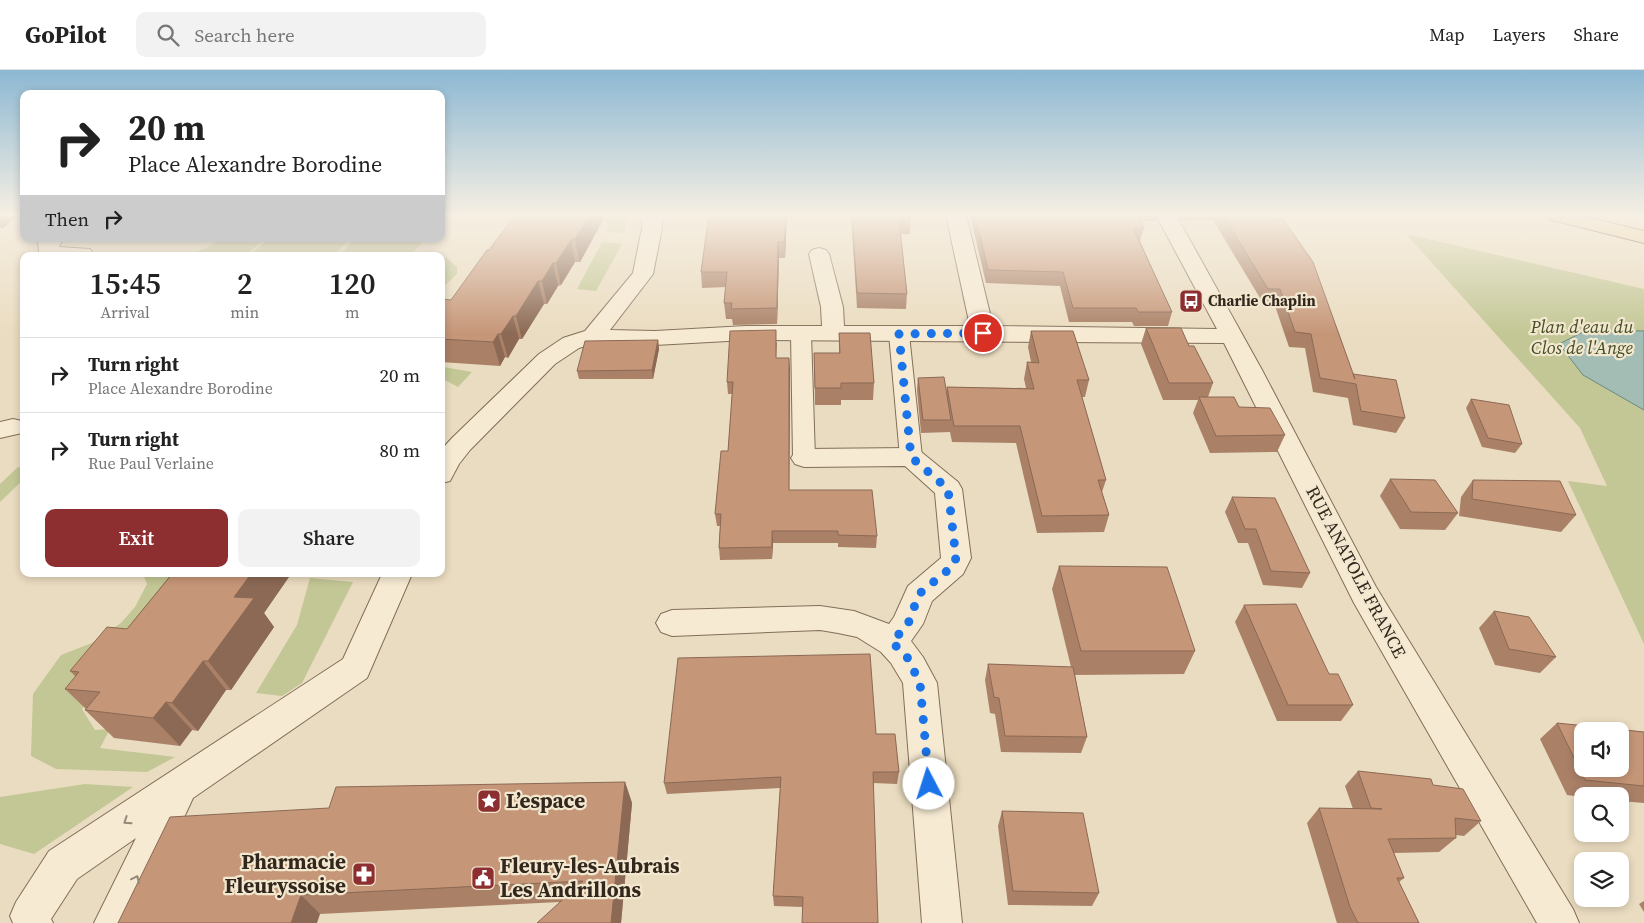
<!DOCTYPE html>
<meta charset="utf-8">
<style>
:root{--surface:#fff;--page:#f2f2f2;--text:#222;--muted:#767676;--line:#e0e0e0;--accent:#8d2e31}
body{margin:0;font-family:"Source Serif 4",serif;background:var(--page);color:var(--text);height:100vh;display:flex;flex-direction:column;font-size:19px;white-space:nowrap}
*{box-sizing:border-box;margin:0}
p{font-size:16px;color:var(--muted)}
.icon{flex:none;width:28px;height:28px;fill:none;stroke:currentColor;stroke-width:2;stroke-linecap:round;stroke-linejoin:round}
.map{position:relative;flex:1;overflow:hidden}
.sheet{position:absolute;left:20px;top:182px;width:425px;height:325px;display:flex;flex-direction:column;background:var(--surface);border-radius:10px;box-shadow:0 2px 8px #0003}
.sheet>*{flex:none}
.guide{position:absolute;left:20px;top:20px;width:425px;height:152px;border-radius:10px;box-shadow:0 2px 8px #0003;background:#fff;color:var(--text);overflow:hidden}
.buttons{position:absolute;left:1574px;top:652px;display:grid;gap:10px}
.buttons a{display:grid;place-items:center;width:55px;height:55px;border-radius:10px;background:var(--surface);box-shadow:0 2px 8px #0003;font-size:25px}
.pin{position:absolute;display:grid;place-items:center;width:42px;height:42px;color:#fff;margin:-21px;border:2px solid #fff;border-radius:50%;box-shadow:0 1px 5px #0007}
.me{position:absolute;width:55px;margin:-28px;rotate:355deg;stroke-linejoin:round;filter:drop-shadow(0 0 4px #0008)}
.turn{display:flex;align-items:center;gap:18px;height:105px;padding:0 25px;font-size:22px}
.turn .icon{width:65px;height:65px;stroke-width:2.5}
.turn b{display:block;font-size:35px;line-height:42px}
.then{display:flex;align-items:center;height:48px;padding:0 25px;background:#0003;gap:10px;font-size:19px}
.eta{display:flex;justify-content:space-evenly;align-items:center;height:85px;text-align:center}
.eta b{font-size:30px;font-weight:600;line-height:35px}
.primary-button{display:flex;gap:10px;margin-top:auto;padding:10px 25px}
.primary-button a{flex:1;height:58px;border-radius:10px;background:var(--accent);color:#fff;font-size:20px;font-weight:600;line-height:58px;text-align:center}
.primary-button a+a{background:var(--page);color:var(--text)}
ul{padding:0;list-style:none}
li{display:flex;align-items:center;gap:15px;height:75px;padding:0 25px;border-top:1px solid var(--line)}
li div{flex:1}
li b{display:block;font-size:19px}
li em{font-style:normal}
header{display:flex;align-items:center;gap:30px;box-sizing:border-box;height:70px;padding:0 25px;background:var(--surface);border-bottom:1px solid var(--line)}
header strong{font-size:24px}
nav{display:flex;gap:28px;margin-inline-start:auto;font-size:18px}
.search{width:350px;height:45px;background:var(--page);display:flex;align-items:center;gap:12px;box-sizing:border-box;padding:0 18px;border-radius:10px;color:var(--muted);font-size:19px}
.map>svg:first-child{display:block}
.green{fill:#c3c795}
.water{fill:#a3bdb4;stroke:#6b8a81}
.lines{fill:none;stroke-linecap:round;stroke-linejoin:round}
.pedestrian-casing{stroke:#826e59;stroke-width:2}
.minor-casing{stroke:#826e59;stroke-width:2}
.primary-casing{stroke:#503d2e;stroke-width:2}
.pedestrian{fill:#f6ead3;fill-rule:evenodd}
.minor{fill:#f6ead3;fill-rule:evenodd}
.primary{fill:#ecd09a;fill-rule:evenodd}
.wall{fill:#aa8167}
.shaded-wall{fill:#8b6954}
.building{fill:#c69678;stroke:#8b6954;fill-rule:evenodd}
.oneway{stroke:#948878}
.route{stroke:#1a73e8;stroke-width:9;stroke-dasharray:0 16.2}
.labels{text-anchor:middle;stroke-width:4.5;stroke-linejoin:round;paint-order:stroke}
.far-poi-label{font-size:15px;font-weight:bold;fill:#33271d;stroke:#f2e7cf;text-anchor:start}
.park-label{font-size:18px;font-style:italic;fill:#454e25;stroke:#f2e7cf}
.street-label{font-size:18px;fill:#33271d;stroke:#f2e7cf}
.near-poi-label{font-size:21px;font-weight:bold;fill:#33271d;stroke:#f2e7cf;text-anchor:start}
</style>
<header>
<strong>GoPilot</strong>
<div class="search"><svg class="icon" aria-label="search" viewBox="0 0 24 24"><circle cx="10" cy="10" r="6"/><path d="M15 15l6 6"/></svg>Search here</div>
<nav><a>Map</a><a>Layers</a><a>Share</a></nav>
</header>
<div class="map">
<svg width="1644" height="853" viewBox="0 0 1644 853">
<rect width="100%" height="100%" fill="#eadcc0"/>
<!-- green -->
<g class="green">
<path d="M548,145h79l-2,18 -19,-1 3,-5 -7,-10z"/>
<path d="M1406,164l238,55v355l-76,-163 39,5 -27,-58z"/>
<path d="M221,169h44l-21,17h-57l21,-9z"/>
<path d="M268,169l79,3 -14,14h-84z"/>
<path d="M354,169h65l3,3 -3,5 -11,9h-68z"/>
<path d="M602,172l20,2 -26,47 -19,-2z"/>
<path d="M441,187l6,1 10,9v7l-16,15z"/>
<path d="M441,295l3,2 28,5 -14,15 -17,-9z"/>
<path d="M18,397l6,2v10l-24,23v-18z"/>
<path d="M143,504h35l-96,135 13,21 15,-1 -10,19 75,9 -28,15 -91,-3 -25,-13 2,-62 28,-39 31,-12 29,-20 14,-16 12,-23z"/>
<path d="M310,508l43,4 -51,101 -20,13 -26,-3 41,-68z"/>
<path d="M85,714l48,3 -99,67 -34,-10v-47z"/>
</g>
<!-- water -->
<path class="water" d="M1604,260l40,1v79l-61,-35 -24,-31 24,-12z"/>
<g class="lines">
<!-- pedestrian casing -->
<g class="pedestrian-casing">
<g id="pedestrian">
<path d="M801,258l7,2 3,4 4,124 -3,5 -8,3 -8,-3 -3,-5 -2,-124 3,-4z"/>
<path d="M899,258l7,2 3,4 13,123 -3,5 -8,3 -8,-3 -3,-5 -11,-123 3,-4z"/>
</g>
</g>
<!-- minor casing -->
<g class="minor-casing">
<g id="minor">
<path d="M642,145h20v13l-9,46 -43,56 45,1 91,-5h76l-1,-19 -12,-53 3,-4 7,-2 7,2 3,4 14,53 1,19h126l-24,-111h20l27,111 224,3 -61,-114h20l86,155 114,217 197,322 6,14h-42l-183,-320 -130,-260 -478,-3 -91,5 -60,-2 -16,5 -24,16 -85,86 -11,14 -9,17 -9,2v-33l11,-12 87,-84 24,-16 22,-7 48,-58 9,-45z"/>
<path d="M41,169h22l-4,8 31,2 3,4 -2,3h-49l-3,-4 -1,-9z"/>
<path d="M13,349l9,2 2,3 -2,9 -22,5v-16z"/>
<path d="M911,378l9,3 38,31 4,7 9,69 -8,16 -31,27 -9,23 -12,17 12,16 14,26 25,240h-40l-19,-240 -12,-20 -10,-11 -24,-15 -19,-4 -18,-3 -148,6 -11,-4 -5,-9 5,-9 11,-4 148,-4 34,5 35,13 5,-7 14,-31 33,-28 -6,-65 -30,-27 -101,1 -9,-3 -4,-6 4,-6 9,-3z"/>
<path d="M382,504h30l-45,104 -174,120 -58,125h-41l42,-85 -59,41 -26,40 2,4h-40l-3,-7 6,-14 33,-51 294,-192z"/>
</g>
</g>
<!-- primary casing -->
<g class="primary-casing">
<path id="primary" d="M1545,145h33l66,16v12l-96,-24z"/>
</g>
<!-- pedestrian -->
<use href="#pedestrian" class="pedestrian"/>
<!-- minor -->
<use href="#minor" class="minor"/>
<!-- primary -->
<use href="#primary" class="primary"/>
</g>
<!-- wall -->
<g class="wall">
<path d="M709,145h78l-2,43h-6l-2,66 -44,1 -1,-6h-6l-2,-16 2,-16 -24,1 -1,-16z"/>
<path d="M851,145h59l1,5 -1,14h-9l6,60 -1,15 -49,-1z"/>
<path d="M970,145h189l-2,6h-16l3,7 -4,13 32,71 -4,14h-34l-2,-4h-63l-9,-36 -74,-3z"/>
<path d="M1177,145h93l83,159 52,44 -9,15 -43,-8 -5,-27 -35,-6 -8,-44 -16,-1 -15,-44h-11l-50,-83 -32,1z"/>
<path d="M603,150l-23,42h-5l-14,23 -3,1 -11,18h-3l-22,35h-3l-11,19 -3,-1 -5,9 -59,-4v-61l10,-1 38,-50z"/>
<path d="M1146,258l43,18 24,37 -5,14 31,10 46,28 -8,17 -67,1 -17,-40 5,-13h-35l-22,-56z"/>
<path d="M1031,261l58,49 -4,17h-3l24,83 -4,12 7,23 -5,17 -67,1 -21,-90 -64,-1 -2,-10 -29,1 -4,-43 1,-12 28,15 1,-6 79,1 -2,-9 3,-17h4l-3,-15z"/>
<path d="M839,263l35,50 -1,17h-32v5h-26l-1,-52h25z"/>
<path d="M658,270l1,9 -6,30h-74l-2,-8z"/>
<path d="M777,272l-1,16 14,12 -1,120 88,46 -1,12 -38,-1v-4h-65l-1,16 -52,1 -1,-12 1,-22h-3l-2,-12 13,-63 4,-57h-4l-1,-12z"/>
<path d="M1471,329l51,45 -7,9 -33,-6 -16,-39z"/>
<path d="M1390,409l68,34 -13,17 -45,-1 -20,-33z"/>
<path d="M1473,410l103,35 -15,17 -102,-16 2,-19z"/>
<path d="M1232,427l78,76 -8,15 -39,-3 -15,-42h-10l-13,-31z"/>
<path d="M1059,496l136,85 -11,23 -109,1 12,62 -6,16 -80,-1 -6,-38 -5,-1 -5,-33 3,-16 83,3 -19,-78z"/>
<path d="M167,504h124l-27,39 10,14 -43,63h-5l-28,41 -6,-1 -12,16 -66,-8 -29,-28 1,-1 -21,-20 11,-12 -6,-6 57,-42 42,-52z"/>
<path d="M1244,535l85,69 24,31 -12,16h-64l-42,-99z"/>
<path d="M1494,541l62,46 -16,16 -45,-8 -16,-37z"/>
<path d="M1557,653l87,9v71l-24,-2v-5l-38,1 -15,-2 -27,-56z"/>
<path d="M876,664l23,38 -2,12 -24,-1 -71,124 -28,-1 -1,-10 7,-108 -113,6 -3,-11z"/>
<path d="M1358,701l75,14 48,36 -17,15 -8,-1v3l-17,14 -45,1 10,25 -5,4 20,41h-82l-1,-3 -29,-97 12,-15 34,1 -8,-23z"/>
<path d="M625,712l7,21 -11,120 -61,-21 -240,12 -202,9 211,-115z"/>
<path d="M1002,741l97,82 -7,13 -84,-1 -10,-79z"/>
<path d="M1644,831v11l-5,-8z"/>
</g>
<!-- shaded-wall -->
<g class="shaded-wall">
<path d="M0,145h18l-16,14 -2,-3z"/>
<path d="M590,145h12l1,5 -23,42 -5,-23z"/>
<path d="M786,145h1l-2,43 -1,-16z"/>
<path d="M571,170l4,22 -14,23 -5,-22z"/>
<path d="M778,172l1,16 -2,66v-16z"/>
<path d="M553,193l5,23 -11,18 -5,-23z"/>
<path d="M538,211l6,23 -22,35 -6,-23z"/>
<path d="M513,246l6,23 -11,19 -7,-24z"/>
<path d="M498,264l7,23 -5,9 -7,-24z"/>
<path d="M658,270l1,9 -6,30 -1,-9z"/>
<path d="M789,288l1,12 -1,132z"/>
<path d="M772,461l1,12 -1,16z"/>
<path d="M251,504h40l-27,39 10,14 -43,63 -23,-29 26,-64z"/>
<path d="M203,591l23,29 -28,41 -26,-28z"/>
<path d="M166,632l26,28 -12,16 -27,-28z"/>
<path d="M625,712l7,21 -11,120h-10z"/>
<path d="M301,825l19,19 -3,9h-26z"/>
</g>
<!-- building -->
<g class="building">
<path d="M515,145h75l-15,24 -4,1 -15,23h-3l-11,18h-4l-22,35h-3l-12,18h-3l-5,8 -52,-3v-38l2,-2 8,1 36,-50h2z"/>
<path d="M709,145h77l-2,27h-6l-1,66 -46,1 1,-6h-8l3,-31h-26z"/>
<path d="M852,145h58l1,5h-12l8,74 -50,-1z"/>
<path d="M975,145h163l6,13h-11l39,84h-34l-2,-4h-63l-10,-36 -75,-2z"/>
<path d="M1223,145h47l4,4h9l30,43 42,117 -2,-5 43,6 9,38 -44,-7 -5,-27 -36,-6 -9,-44 -16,-2 -15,-43h-12z"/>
<path d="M1146,258h35l8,18h5l19,37h-44z"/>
<path d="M776,260v28h13v132h83l5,46 -39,-1v-4h-66v16l-53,1 2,-34h-6l6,-63h7l5,-69h-6l3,-51z"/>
<path d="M1031,261h42l16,49h-12l29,100h-8l11,35 -67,1 -22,-90h-66l-7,-39 87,2 -7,-27 12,1z"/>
<path d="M839,263h31l4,50h-33v5h-26l-1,-35h26z"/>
<path d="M658,270l-6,30 -75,1 8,-30z"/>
<path d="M944,307l7,43h-28l-5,-42z"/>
<path d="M1199,327h35l5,10 31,1 15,27 -69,1z"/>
<path d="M1471,329l38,6 13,39 -34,-6z"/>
<path d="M1390,409l45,1 23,33 -47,-1z"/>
<path d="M1473,410l87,1 16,34 -104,-16z"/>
<path d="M1232,427l43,1 35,75 -39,-2 -15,-42h-11z"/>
<path d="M1059,496l108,1 28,84h-114z"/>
<path d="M172,504h79l-17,23 20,1 -46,63h-5l-31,42 -6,-1 -13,16 -68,-8 15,-18 -35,-3 14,-17 -9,-1 37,-44 20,2z"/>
<path d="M1296,534l33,70h9l15,31h-65l-44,-100z"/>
<path d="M1494,541l35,6 27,40 -47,-8z"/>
<path d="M870,584l6,80h19l4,38h-26l5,151h-76l1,-26 -30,-1 8,-119 -117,6 14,-125z"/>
<path d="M988,594l85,3 14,70 -82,-1 -6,-38 -5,-1z"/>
<path d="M1557,653l87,9v54l-59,-6zM1582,661h38v38h-38z"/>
<path d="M1358,701l73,8 2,6 30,4 18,32 -26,-3 1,20 -68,1 16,39h-7l22,45h-61l-8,-16 -31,-99 63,1 -11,-1z"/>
<path d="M625,712l-14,141h-74l46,-42 -282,14 -10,28h-173l52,-106 159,-9 7,-21z"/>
<path d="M1002,741l81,2 16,80 -86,-2z"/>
</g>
<!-- one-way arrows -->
<defs><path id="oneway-chevron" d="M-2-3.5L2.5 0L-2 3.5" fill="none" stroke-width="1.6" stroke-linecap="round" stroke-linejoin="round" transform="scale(1.25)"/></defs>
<g class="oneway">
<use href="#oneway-chevron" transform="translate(127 751) rotate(146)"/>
<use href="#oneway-chevron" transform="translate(136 809) rotate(-64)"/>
</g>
<!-- sky -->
<linearGradient id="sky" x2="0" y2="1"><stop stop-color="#8cb8d3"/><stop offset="0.55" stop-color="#f6efe3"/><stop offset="1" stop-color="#f6efe3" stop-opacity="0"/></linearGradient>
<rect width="1644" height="264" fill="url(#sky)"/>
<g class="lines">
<!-- route -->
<path class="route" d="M929,714l-9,-101 -13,-26 -15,-15 16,-18 11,-30 34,-28 3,-8 -8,-69 -37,-32 -12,-123 84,-1"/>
</g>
<!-- icons -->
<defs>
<g id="bus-square" transform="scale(1.25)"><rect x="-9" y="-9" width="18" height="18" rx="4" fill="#8d2e31" stroke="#f2e7cf"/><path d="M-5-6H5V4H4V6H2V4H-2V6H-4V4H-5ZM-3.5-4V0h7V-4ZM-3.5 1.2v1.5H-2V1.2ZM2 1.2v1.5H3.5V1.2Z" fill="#fff"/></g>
<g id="sight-square" transform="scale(1.25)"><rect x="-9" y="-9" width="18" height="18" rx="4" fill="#8d2e31" stroke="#f2e7cf"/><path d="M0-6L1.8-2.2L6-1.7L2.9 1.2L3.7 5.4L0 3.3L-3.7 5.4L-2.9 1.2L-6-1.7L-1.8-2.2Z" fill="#fff"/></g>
<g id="pharmacy-square" transform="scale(1.25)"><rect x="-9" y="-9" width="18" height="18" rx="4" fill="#8d2e31" stroke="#f2e7cf"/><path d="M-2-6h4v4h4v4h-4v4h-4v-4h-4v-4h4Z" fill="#fff"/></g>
<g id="civic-square" transform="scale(1.25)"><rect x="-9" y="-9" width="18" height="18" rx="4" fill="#8d2e31" stroke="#f2e7cf"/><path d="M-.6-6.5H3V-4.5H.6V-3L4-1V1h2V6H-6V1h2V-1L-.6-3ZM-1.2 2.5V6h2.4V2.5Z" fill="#fff"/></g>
</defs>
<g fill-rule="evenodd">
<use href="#bus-square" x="1191" y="231"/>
<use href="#sight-square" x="489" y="731"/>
<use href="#pharmacy-square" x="364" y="804"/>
<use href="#civic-square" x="483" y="808"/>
</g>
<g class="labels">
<!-- far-poi labels -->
<g class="far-poi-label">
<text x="1208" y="236">Charlie Chaplin</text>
</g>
<!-- park labels -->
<g class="park-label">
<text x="1582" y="263">Plan d'eau du<tspan x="1582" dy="21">Clos de l'Ange</tspan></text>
</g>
<!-- street labels -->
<g class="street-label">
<text transform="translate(1356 502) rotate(62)" y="6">RUE ANATOLE FRANCE</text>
</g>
<!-- near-poi labels -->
<g class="near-poi-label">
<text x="506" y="738">L’espace</text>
<text x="346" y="799" text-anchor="end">Pharmacie<tspan x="346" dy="24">Fleuryssoise</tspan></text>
<text x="500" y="803">Fleury-les-Aubrais<tspan x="500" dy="24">Les Andrillons</tspan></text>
</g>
</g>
</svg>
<div class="buttons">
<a><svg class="icon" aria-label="sound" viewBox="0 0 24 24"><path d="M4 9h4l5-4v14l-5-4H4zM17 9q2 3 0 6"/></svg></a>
<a><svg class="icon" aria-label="search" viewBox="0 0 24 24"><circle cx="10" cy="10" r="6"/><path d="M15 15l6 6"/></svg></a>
<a><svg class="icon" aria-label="layers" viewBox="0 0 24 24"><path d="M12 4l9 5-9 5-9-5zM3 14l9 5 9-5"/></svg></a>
</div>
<div class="pin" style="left:983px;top:263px;background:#d93025"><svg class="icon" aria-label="arrive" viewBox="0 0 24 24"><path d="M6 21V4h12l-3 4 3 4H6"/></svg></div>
<svg class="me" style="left:929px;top:714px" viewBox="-20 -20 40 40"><circle r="19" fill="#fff"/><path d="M0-13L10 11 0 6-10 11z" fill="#1a73e8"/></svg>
<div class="guide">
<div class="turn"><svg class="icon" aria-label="right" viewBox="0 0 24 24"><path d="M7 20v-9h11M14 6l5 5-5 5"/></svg><div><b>20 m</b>Place Alexandre Borodine</div></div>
<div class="then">Then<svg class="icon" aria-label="right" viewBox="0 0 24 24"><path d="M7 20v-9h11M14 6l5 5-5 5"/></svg></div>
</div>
<section class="sheet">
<div class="eta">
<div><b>15:45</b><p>Arrival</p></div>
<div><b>2</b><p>min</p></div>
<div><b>120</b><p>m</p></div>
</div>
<ul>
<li><svg class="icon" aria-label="right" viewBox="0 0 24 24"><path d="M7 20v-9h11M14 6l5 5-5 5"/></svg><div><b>Turn right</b><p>Place Alexandre Borodine</p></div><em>20 m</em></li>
<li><svg class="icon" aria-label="right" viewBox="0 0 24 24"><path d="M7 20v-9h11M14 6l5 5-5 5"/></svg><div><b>Turn right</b><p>Rue Paul Verlaine</p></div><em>80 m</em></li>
</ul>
<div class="primary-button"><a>Exit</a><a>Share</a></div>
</section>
</div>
